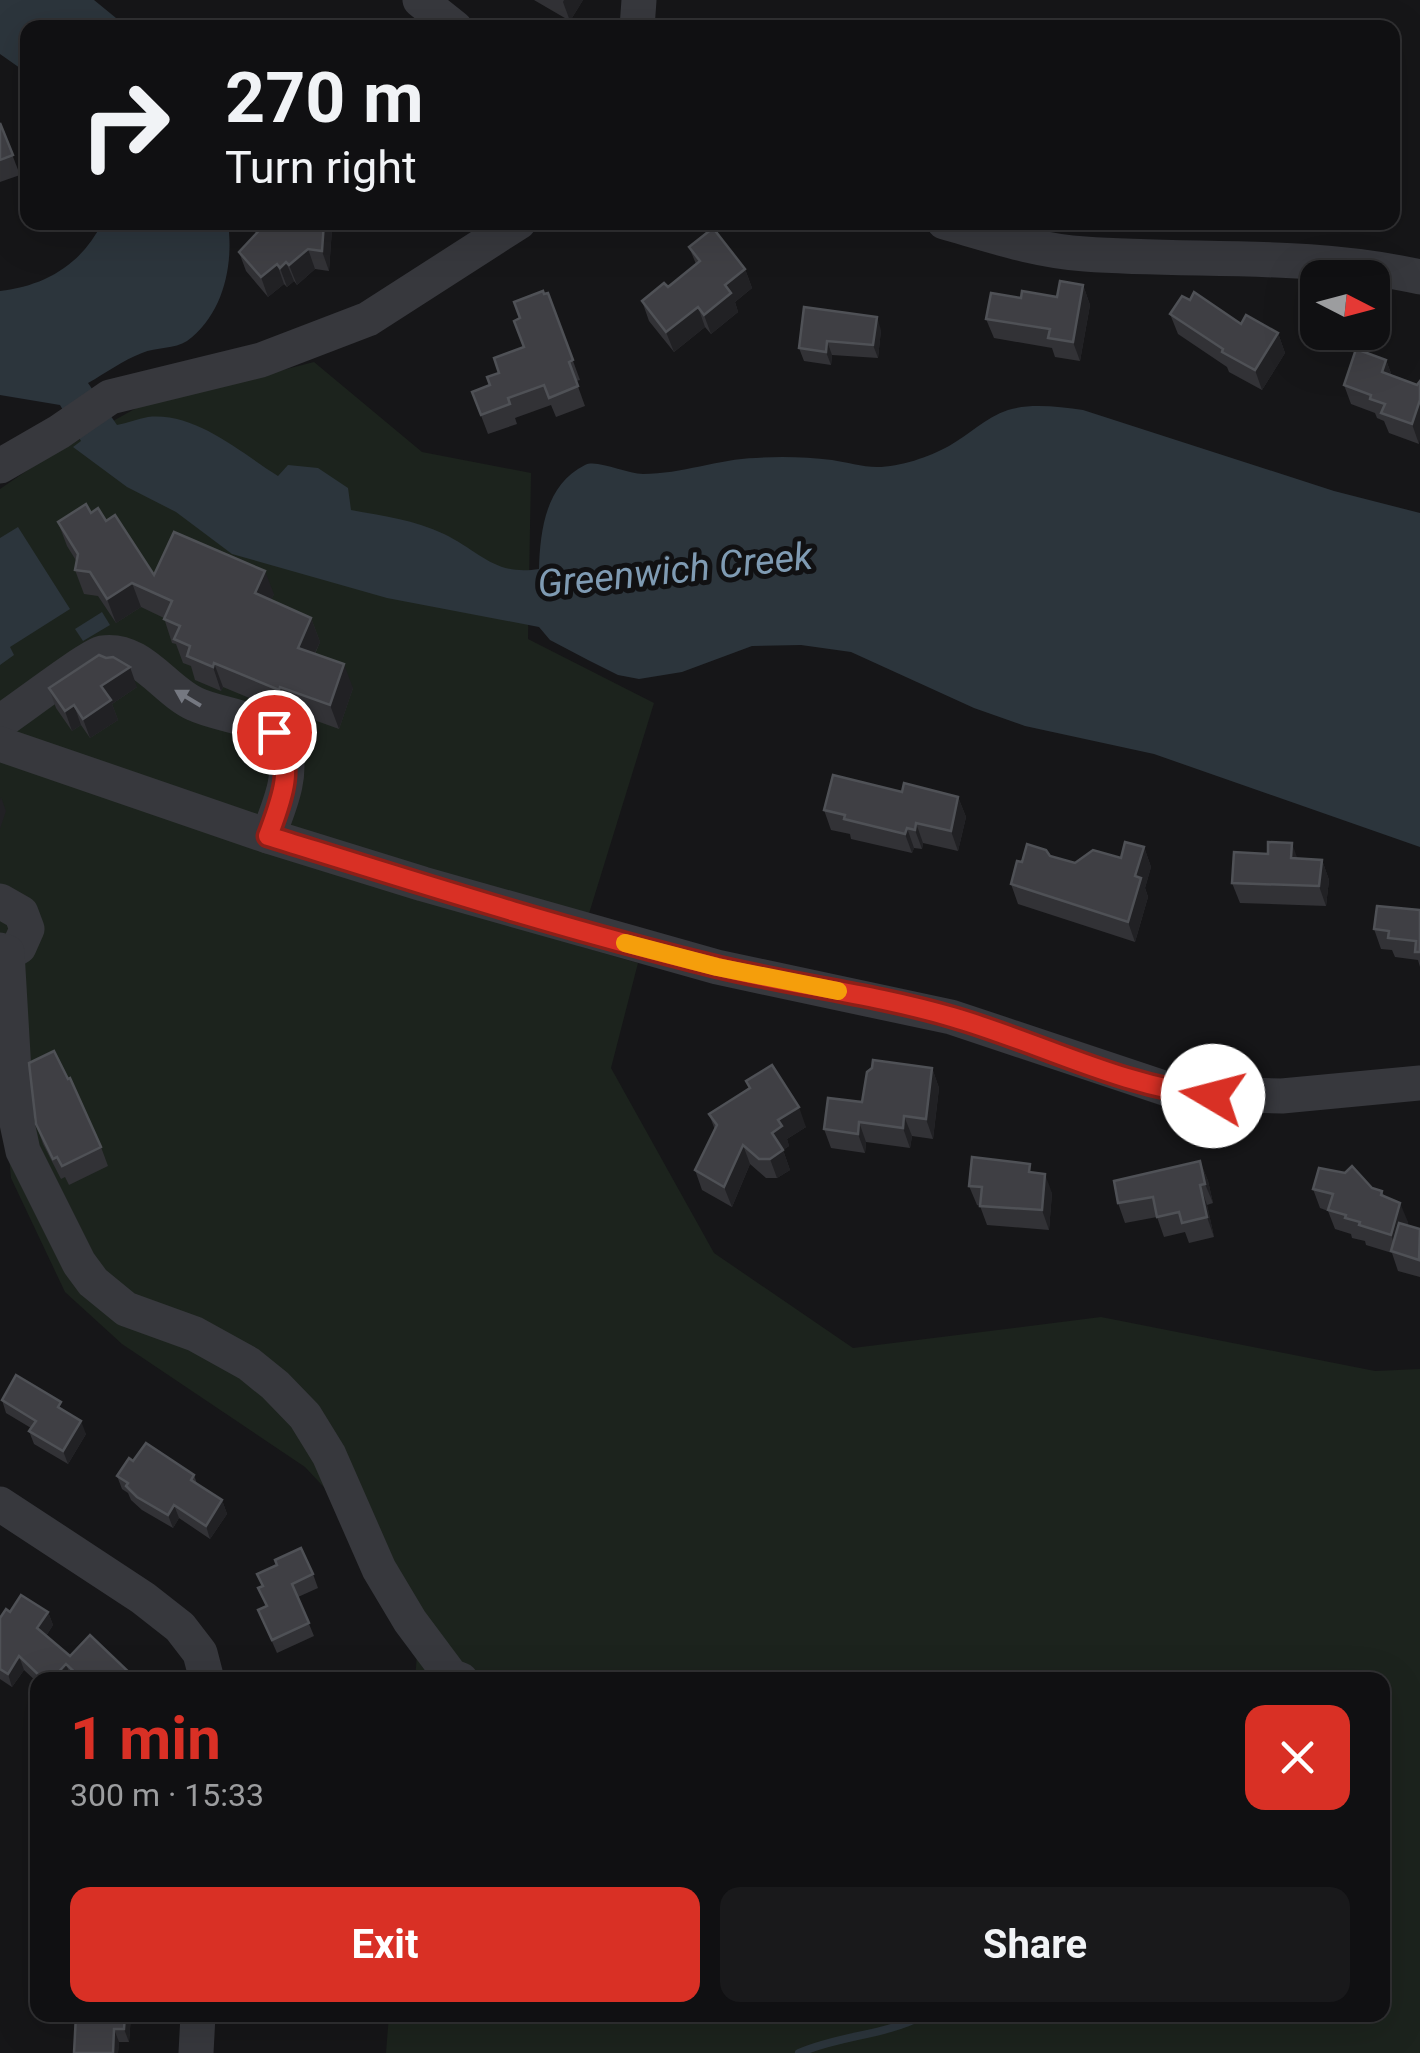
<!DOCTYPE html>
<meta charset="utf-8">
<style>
:root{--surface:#101012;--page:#19191b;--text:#f1f3f6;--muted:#9c9d9f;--line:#303032;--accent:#d93025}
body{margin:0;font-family:Roboto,sans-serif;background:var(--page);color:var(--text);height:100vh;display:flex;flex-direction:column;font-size:38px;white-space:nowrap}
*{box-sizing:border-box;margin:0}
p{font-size:32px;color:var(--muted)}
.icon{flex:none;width:55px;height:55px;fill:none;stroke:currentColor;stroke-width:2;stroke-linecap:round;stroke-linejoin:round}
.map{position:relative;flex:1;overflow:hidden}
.drawer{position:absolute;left:30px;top:1672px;width:1360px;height:350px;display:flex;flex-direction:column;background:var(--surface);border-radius:20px;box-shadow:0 10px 40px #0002,0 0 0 2px var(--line)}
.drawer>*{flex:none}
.banner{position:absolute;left:20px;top:20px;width:1380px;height:210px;border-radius:20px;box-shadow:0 10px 40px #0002,0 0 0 2px var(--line);background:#101012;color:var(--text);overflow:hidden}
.needle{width:65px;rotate:96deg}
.buttons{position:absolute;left:1300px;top:260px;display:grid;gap:20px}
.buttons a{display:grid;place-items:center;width:90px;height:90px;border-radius:20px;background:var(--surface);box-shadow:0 10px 40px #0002,0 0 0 2px var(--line);font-size:50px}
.pin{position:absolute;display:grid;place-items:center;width:85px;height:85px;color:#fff;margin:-42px;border:5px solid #fff;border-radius:50%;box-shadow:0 2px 10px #0007}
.me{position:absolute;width:110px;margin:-55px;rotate:278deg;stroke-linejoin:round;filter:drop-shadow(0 0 8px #0008)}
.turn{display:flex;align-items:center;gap:35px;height:210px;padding:0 40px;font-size:45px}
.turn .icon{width:130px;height:130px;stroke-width:2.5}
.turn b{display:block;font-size:70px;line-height:85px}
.round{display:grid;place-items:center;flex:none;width:105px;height:105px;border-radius:20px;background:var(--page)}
.overview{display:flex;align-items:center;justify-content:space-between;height:170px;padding:0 40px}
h1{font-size:60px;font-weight:700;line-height:75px;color:var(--accent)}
.primary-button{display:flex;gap:20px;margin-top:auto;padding:20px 40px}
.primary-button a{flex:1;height:115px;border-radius:20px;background:var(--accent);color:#fff;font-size:40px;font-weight:700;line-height:115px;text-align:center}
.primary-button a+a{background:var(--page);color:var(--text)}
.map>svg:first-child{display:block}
.green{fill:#1c231d}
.water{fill:#2c353c}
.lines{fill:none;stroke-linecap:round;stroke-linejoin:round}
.stream{stroke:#2c353c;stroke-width:8}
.minor{stroke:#37383d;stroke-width:35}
.wall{fill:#323236}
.shaded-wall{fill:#212124}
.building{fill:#3f3f44;stroke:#4f5156;stroke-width:2.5}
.oneway{fill:#757881}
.route-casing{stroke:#8d1f18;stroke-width:25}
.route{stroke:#d93025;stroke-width:18}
.slow{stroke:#f59e0b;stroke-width:18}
.labels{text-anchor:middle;stroke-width:10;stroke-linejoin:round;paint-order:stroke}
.water-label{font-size:38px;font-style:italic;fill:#7f9bb3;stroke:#111113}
</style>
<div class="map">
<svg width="1420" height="2053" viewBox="0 0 1420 2053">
<rect width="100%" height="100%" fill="#161618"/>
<!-- green -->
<path class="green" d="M314,362l108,90 109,21 -3,166 126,64 -75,243 59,17 -27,105 103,185 139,95 248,-31 274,54 45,-2v684h-1034l3,-38h993v-335h-967l2,-26 -82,-155 -30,-32 -183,-123 -57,-52 -54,-114 -11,-116v-573l41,-28 99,-55z"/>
<!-- water -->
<g class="water">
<path d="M0,0h94l33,27 -99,1 -1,45 -27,-19z"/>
<path d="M102,223h126c6,42 -5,92 -41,118 -12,8 -31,6 -45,12 -19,7 -36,20 -54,30l29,42c10,-2 21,-6 31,-8 48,-5 93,36 130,59l10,-11 30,3 30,20 3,22c32,6 64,10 93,24 37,18 50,42 95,35 1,-39 7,-85 46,-104 12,-6 41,9 58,9 39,0 75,-15 113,-16 24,-2 51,-1 76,2 14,2 30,7 45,7 23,0 52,-10 72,-21 21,-12 36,-28 59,-36 23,-7 51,-3 75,0l251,81 86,22v334l-266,-93 -129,-28 -51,-18 -123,-56 -50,-7 -49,1 -70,26 -43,7 -21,-4 -30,-15 -38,-20 -11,-13 -152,-29 -155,-44 -56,-42 -49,-25 -54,-40 8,-6 -21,-36 -60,-10v-104c45,-5 82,-27 102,-68z"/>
<path d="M18,527l52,82 -60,38 4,8 -14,10v-127z"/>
<path d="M102,612l8,13 -27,16 -8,-12z"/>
</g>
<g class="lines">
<!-- stream -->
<path class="stream" d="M799,2053c41,-18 85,-17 125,-38"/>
<!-- minor -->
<g class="minor">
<path d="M420,0l35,28"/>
<path d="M637,28l2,-28"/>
<path d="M944,222c46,13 93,29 141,32 112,8 224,-2 335,23"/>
<path d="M0,466l59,-34 51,-35 151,-37 107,-41 151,-97"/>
<path d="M0,722c17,-11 90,-67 102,-69 39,-6 62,37 93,51 27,13 74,12 88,43 12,26 -6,64 -15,89"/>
<path d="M0,744l268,92 155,48 294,83 234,50 228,76 103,3 138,-13"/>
<path d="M0,901l21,12 6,16 -8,18 -12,5 -7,-2"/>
<path d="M7,952l10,171 6,28 56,112 14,19 33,27 69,25 54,30 26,21 30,31 24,39 50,114 31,52 41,55 10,4"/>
<path d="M0,1504l143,94 37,29 20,26 7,27"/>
<path d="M196,2053l2,-38"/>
</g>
</g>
<!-- wall -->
<g class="wall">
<path d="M534,0h49l-13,21z"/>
<path d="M0,123l20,52 -20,7z"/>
<path d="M267,222h62l3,7 -3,42 -14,-2 -18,16 -3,-4 -7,6 -3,-3 -16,13 -22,-26 -7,-19z"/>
<path d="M689,247l56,22 7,19 -17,14 3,10 -27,22 -6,-7 -31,25 -25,-31 -7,-20 26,-14 28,-23z"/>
<path d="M1083,285l7,20 -10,56 -25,-4 -3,-9 -58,-10 -8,-19 35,-21 36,-1z"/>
<path d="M548,293l32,87 -4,1 9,25 -29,11 -5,-12 -36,13 2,6 -29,10 -16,-42 18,-7 9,-12 24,-26 -3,-29 24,-24z"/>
<path d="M1190,300l51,24 37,9 7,20 -23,37 -33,-18 -2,-5 -49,-33 -8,-20z"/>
<path d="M881,330l-3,28 -46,-3 -1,10 -27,-4 -5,-13z"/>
<path d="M1386,360l6,16 25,9 3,-4 -1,63 -30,-11 -5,-12 -7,-3 -2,-5 -24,-9 -7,-19z"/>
<path d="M91,513l15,8 48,54 120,19 -3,6 40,18 9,24 -5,12 38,34 -14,41 -50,-18 -1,3 -65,-27 -2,4 -26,-11 -4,-14 -8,-3 -7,-19 -4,-1 -8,-25 -23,-11 -25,16 -18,-27 -14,-2 -9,-24 2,-8 -10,-16 -9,-24z"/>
<path d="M137,687l-25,17 6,16 -28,18 -9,-13 -9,6 -16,-23 -7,-20z"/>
<path d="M902,792l56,5 8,20 -8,34 -35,-8 -1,6 -8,-1 -2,5 -61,-14 -1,-5 -19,-4 -7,-20z"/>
<path d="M1144,847l7,20 -6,21 3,9 -13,45 -117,-38 -7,-20 11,-22 28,-6 25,7 46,-5z"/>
<path d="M1297,859l25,1 7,20 -3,26 -86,-3 -8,-20z"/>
<path d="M1420,910v57l-2,-7 -23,-3 -3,-7 -11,-1 -7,-20z"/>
<path d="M932,1068l7,20 -6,51 -21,-3 -2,12 -44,-6 -1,11 -34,-5 -7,-19 38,-27z"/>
<path d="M746,1081l60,46 -19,12 2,7 -6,4 7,20 -13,8h-11l-16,-14 -18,43 -30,-17 -7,-20 20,-40 -6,-16 40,-26z"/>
<path d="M36,1124l65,23 7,19 -39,19 -4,-8 -4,2 -18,-35z"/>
<path d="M1200,1161l8,20 5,22 -6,2 7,32 -25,6 -4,-11 -21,5 -7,-20 -32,6 -7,-20z"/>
<path d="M1033,1172l19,21 -3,37 -62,-5 -7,-19 -3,-1 -8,-19z"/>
<path d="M1372,1188l10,3 2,5 24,26 -1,3 13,4v48l-22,-6 -6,-18 -26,-8 -1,-4 -13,-3 -1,-4 -16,-5 -7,-18 -8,-3 -7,-19z"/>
<path d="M2,1400l62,10 22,24 -18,30 -34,-20 -5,-13 2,-3 -25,-15z"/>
<path d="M133,1461l61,14 3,9 25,16 5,14 -17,25 -31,-21 -6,10 -31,-18 -11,-10 -3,-7 -6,-4 -5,-13z"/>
<path d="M257,1574h56l5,14 -20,9 16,39 -37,17 -19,-43 8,-4 -8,-18 4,-2z"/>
<path d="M10,1612h38l5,13 -7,11 24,20 65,22v2h-61l-3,-3 -3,3h-30v3l-14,-13 -12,17 -12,-8v-61z"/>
<path d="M131,2016l-2,26h-10l-1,11h-44z"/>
</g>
<!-- shaded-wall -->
<g class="shaded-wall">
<path d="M564,0h19l-13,21 -7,-19z"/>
<path d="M1392,98l7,18 -1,5 4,10 -8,41z"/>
<path d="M324,222h5l3,7 -3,42 -7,-20z"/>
<path d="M308,249l7,20 -18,16 -8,-20z"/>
<path d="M286,262l8,19 -7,6 -7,-19z"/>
<path d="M277,264l7,20 -16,13 -7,-20z"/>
<path d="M745,269l7,19 -17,14 3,10 -27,22 -7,-19 21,-30z"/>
<path d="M1083,285l7,20 -10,56 -7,-19z"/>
<path d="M698,307l7,20 -31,25 -8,-20z"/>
<path d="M877,317l4,13 -3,28 -5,-13z"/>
<path d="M1278,333l7,20 -23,37 -7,-20z"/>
<path d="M827,341l5,14 -1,10 -5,-13z"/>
<path d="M1386,360l7,19 -11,-7z"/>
<path d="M1420,400v40l-1,4 -7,-20z"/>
<path d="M265,571l9,23 -10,22 -9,-23z"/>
<path d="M132,583l9,24 -25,16 -9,-24z"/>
<path d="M311,618l9,24 -14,30 -8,-24z"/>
<path d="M214,663l9,24 -2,4 -8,-24z"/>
<path d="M344,664l9,24 -14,41 -9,-24z"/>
<path d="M130,667l7,20 -25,17 6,16 -28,18 -7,-19 18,-33z"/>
<path d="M280,687l9,24 -1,3 -9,-24z"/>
<path d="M74,705l7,20 -9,6 -7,-20z"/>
<path d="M1,797l5,14 -6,18v-28z"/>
<path d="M958,797l8,20 -8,34 -7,-20z"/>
<path d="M916,823l7,20 -1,6 -7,-19z"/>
<path d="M907,828l7,20 -2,5 -7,-19z"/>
<path d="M1292,843l7,20 -8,-5z"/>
<path d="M1144,847l7,20 -6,21 3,9 -13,45 -7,-20 7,-46z"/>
<path d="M1322,860l7,20 -3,26 -7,-20z"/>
<path d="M932,1068l7,20 -6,51 -7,-20z"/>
<path d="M799,1107l7,20 -19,12 2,7 -6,4 7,20 -13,8 -7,-19 2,-26 6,-13z"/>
<path d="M904,1116l8,20 -2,12 -7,-20z"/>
<path d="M859,1122l7,20 -1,11 -7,-19z"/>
<path d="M743,1145l7,19 -18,43 -8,-20z"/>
<path d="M1200,1161l8,20 5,22 -8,-19z"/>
<path d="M1045,1174l7,19 -3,37 -7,-20z"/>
<path d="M1200,1185l7,20 7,32 -7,-20z"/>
<path d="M1400,1203l8,19 -10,32 -7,-19z"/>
<path d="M81,1421l5,13 -18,30 -5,-13z"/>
<path d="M222,1500l5,14 -17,25 -4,-13z"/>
<path d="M174,1505l5,13 -6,10 -5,-13z"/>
<path d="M48,1612l5,13 -11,17 -5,-14z"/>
<path d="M19,1656l5,14 -12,17 -4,-13z"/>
<path d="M66,1664l5,13 -3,3h-17z"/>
<path d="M125,2015l6,1 -2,26 -5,-13z"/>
<path d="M114,2029l5,13 -1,11h-5z"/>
</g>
<!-- building -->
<g class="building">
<path d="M708,22l30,6h-31z"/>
<path d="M0,123l13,32 -13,5z"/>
<path d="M267,222h57l-2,29 -14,-2 -19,16 -3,-3 -6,6 -3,-4 -16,13 -22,-25z"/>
<path d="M713,228l32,41 -20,16 6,8 -27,22 -6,-8 -32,25 -24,-31 22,-18 4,4 32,-26 -11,-14z"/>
<path d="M1060,281l23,4 -10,57 -25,-4 2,-9 -64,-10 5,-26 30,5 1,-7 35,6z"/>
<path d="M543,291l1,3 4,-1 25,67 -4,2 9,24 -29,12 -5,-13 -36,13 2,6 -29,11 -9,-23 18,-7 -3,-8 12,-4 -5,-15 30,-11 -10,-26 6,-3 -6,-16z"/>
<path d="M1194,292l47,32 5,-9 32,18 -23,37 -33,-18 1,-3 -53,-35 12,-18 8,4z"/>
<path d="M804,307l73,10 -4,28 -46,-4 -1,11 -27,-4z"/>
<path d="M1356,349l30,11 -4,12 35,13 3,-4v19l-8,24 -31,-11 4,-9 -15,-5 1,-4 -27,-10z"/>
<path d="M86,504l5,9 7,-5 8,13 9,-6 39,60 20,-43 91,39 -10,22 56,25 -13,30 46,16 -14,41 -50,-18 -1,3 -65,-27 -1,4 -26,-11 3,-10 -16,-7 6,-13 -16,-7 8,-18 -40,-18 -25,16 -17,-27 -15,-2 3,-16 -20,-32z"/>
<path d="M99,655l7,3 7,-1 17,10 -29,19 10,14 -28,19 -9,-14 -9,6 -16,-23z"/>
<path d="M833,775l69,17 2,-9 54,14 -7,34 -35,-8 -1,7 -8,-2 -2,6 -61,-15 1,-4 -21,-5z"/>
<path d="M1125,842l19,5 -9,29 6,2 -13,44 -117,-38 6,-23 5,1 5,-18 19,6 4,6 25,7 18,-13 28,8z"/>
<path d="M1268,842l24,1 -1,15 31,2 -3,26 -87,-3 2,-31 34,2z"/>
<path d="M1377,906l43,4v42h-5l1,-11 -28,-3 1,-7 -15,-2z"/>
<path d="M54,1051l14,28 2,-1 31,69 -39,19 -5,-9 -4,2 -17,-35 -7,-61z"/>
<path d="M873,1060l59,8 -6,51 -22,-3 -1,12 -44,-6 -1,12 -34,-5 4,-31 34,4 5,-30 5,-4z"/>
<path d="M772,1065l27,42 -21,13 4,6 -10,7 11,17 -13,9h-11l-16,-14 -19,42 -29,-17 22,-45 -8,-11 41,-26 -4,-7z"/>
<path d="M972,1157l58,7 -1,8 16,2 -3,36 -62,-4 2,-19 -13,-1z"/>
<path d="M1200,1161l5,23 -5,1 7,32 -25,6 -3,-11 -22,5 -4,-20 -35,6 -4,-22z"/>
<path d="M1352,1166l20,22 10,3 -1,4 19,8 -9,32 -32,-10 1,-3 -15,-4 1,-3 -18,-5 5,-16 -20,-5 6,-21 26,5z"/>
<path d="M1399,1223l21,6 -1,31 -28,-9z"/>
<path d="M16,1375l45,27 -3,5 23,14 -18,30 -34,-20 7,-10 -34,-21z"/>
<path d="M146,1443l48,32 -3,5 31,20 -16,26 -32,-21 -6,10 -31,-18 -11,-11 2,-3 -11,-7 12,-18 4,3z"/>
<path d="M301,1548l12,26 -21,10 17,39 -37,17 -14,-30 9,-4 -9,-18 5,-2 -6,-12 20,-9 -2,-5z"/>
<path d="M21,1595l27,17 -11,16 33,28 20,-21 45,43 -2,2h-50l-17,-16 -15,16h-7l-25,-24 -11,18 -8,-5v-51l6,-9 4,3z"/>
<path d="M76,2015h49l-1,14h-10l-1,24h-39z"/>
</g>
<!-- one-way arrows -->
<defs><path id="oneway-solid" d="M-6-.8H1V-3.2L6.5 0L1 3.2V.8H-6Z" transform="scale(2.5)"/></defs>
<use class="oneway" href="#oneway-solid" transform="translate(188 698) rotate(-149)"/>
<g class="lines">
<!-- route casing -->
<g class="route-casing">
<path id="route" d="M274,732c22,34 7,69 -6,104 148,46 295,93 446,130 78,19 160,28 238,51 87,25 169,70 261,79"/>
</g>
<!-- route -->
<use href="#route" class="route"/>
<!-- slow -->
<path class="slow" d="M625,943l92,24 121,24"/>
</g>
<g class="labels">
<!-- water labels -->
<g class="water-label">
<text transform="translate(675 570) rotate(-6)" y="13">Greenwich Creek</text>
</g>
</g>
</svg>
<div class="buttons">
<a><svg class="needle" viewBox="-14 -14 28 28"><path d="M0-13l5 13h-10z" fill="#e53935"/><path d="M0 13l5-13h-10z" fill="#9c9d9f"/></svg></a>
</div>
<div class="pin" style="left:274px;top:732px;background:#d93025"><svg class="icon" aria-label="arrive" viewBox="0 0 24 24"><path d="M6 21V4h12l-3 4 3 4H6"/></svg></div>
<svg class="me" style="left:1213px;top:1096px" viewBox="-20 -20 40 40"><circle r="19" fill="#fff"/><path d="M0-13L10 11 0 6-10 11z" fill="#d93025"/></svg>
<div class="banner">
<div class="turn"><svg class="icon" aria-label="right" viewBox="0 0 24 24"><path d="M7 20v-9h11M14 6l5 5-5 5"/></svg><div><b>270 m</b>Turn right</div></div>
</div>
<section class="drawer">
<div class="overview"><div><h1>1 min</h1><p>300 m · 15:33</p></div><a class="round" style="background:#d93025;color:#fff"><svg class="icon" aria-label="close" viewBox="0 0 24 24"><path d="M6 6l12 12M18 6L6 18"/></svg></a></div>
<div class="primary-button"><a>Exit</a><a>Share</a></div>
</section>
</div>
